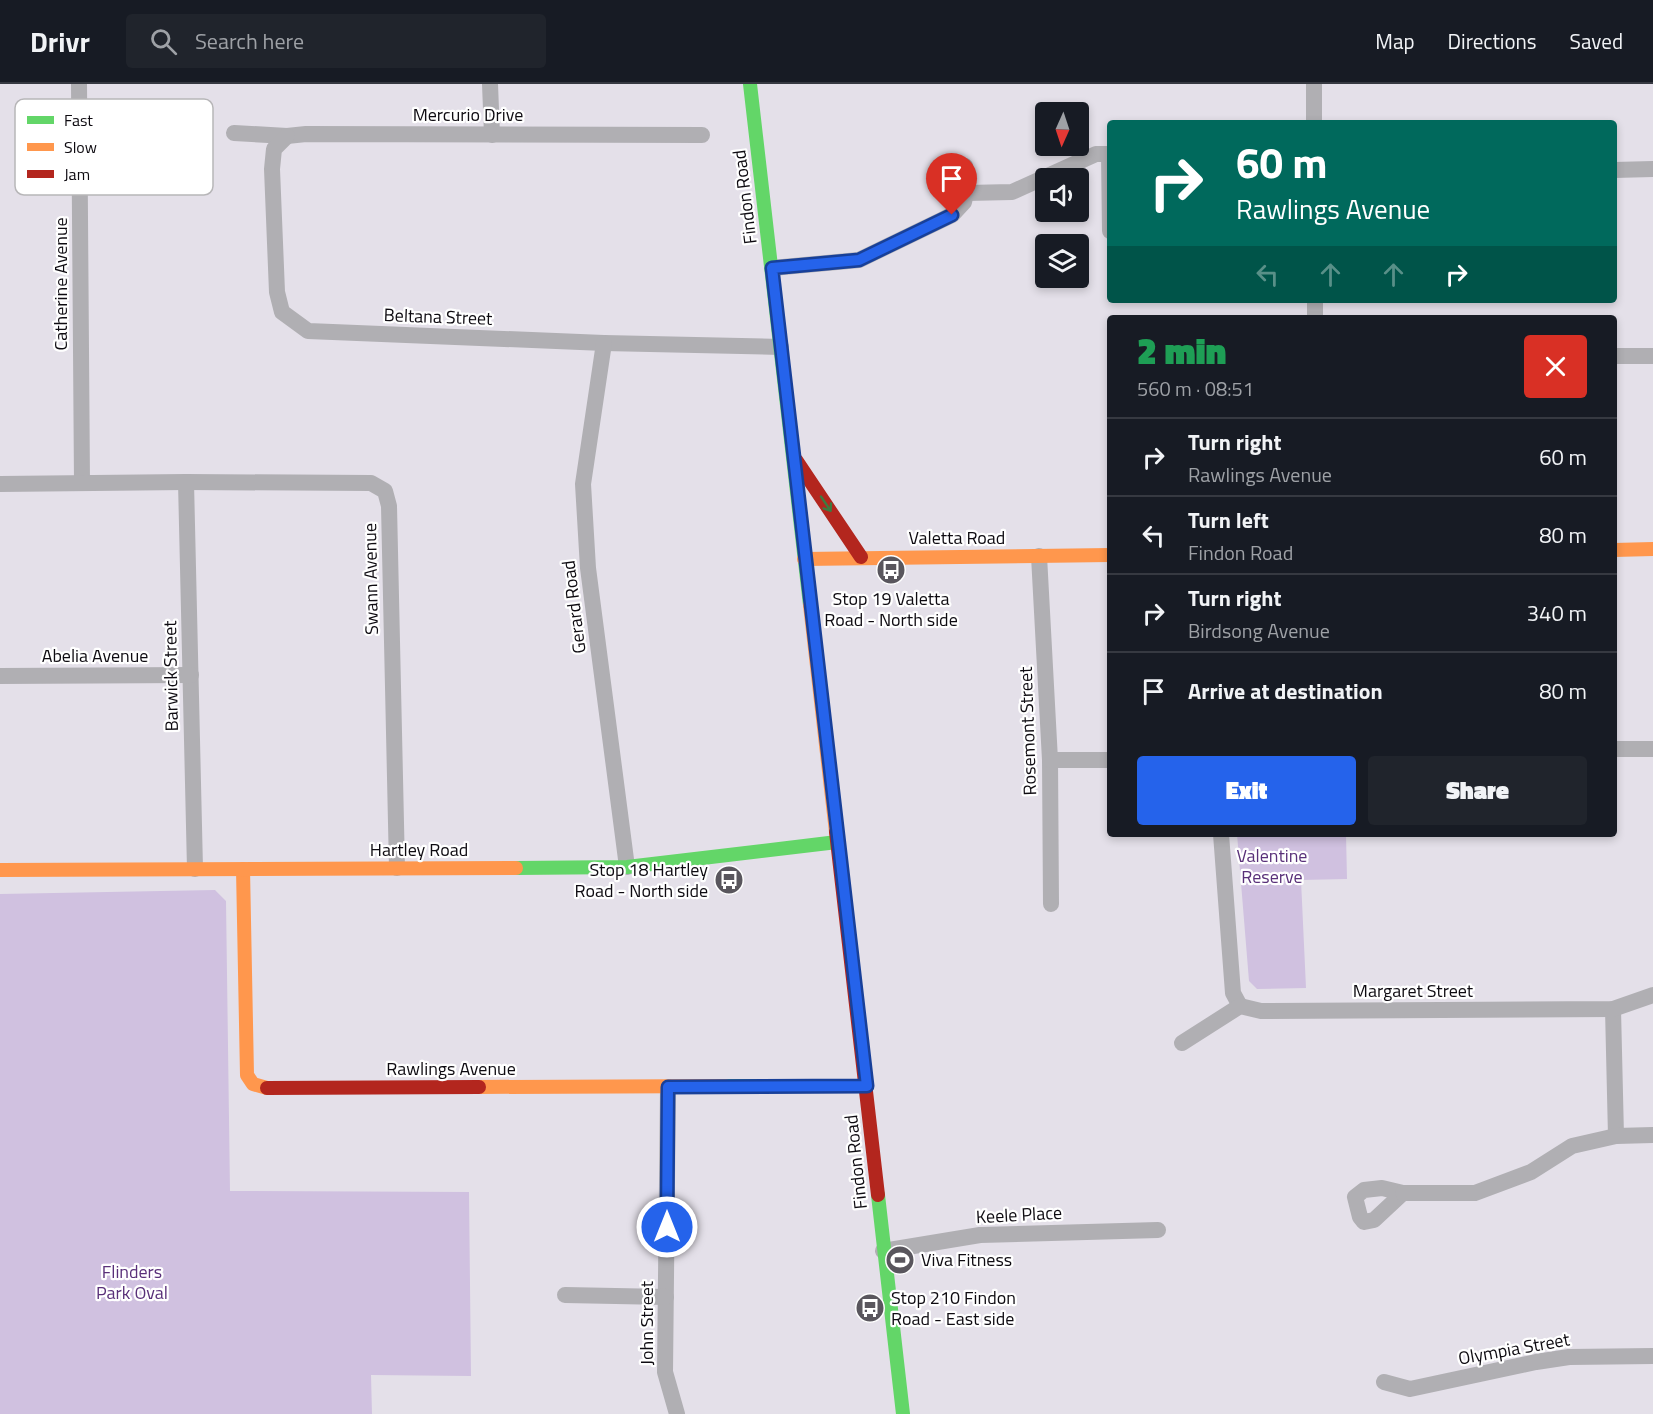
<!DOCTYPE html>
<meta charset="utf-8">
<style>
:root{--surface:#171b24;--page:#20242c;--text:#f1f3f6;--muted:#9ea1a6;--line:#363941;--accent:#2563eb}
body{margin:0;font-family:"Titillium Web",sans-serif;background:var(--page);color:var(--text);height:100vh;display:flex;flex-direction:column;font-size:22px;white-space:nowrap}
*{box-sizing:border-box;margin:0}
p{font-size:20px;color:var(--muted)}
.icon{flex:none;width:33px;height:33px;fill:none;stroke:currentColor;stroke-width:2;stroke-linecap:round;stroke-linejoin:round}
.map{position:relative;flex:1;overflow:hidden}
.drawer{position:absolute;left:1107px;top:231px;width:510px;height:522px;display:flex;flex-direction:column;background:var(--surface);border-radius:6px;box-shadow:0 3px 9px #0003}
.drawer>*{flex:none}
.guide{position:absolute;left:1107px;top:36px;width:510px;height:183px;border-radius:6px;box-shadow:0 3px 9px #0003;background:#00695c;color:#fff;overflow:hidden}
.needle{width:39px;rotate:183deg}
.controls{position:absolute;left:1035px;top:18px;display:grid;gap:12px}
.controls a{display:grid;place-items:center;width:54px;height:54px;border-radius:6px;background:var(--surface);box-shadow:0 3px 9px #0003;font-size:30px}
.pin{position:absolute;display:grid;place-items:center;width:51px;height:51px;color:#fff;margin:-62px -26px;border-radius:50% 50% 50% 0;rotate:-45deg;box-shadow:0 0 6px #0007}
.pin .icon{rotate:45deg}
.me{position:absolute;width:66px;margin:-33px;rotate:0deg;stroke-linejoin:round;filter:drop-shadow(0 0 4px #0008)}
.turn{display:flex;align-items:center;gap:21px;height:126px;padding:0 30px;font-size:27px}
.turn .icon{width:78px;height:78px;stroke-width:2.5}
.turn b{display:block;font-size:42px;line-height:51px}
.lanes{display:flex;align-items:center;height:57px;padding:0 30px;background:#0003;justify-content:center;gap:30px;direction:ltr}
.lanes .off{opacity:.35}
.round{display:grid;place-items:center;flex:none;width:63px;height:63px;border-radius:6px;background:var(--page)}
.headline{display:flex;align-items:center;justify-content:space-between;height:102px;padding:0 30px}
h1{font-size:36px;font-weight:800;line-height:45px;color:#1e9e55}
.action{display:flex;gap:12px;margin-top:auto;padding:12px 30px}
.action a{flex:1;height:69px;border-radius:6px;background:var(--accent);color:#fff;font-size:24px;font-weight:800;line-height:69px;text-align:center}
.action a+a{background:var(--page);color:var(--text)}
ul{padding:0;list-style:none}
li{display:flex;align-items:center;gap:18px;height:78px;padding:0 30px;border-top:2px solid var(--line)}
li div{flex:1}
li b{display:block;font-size:22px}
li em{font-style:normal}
header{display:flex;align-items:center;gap:36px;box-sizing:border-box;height:84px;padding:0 30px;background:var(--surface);border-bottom:2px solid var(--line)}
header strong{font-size:28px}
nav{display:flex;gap:33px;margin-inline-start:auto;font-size:21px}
.search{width:420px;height:54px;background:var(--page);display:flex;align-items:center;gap:15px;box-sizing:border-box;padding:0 21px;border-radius:6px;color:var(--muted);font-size:22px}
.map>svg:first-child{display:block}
.green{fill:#d0c1e0}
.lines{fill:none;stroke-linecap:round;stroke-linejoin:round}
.street{stroke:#b0afb3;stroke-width:16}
.fast{stroke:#63d668;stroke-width:14}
.slow{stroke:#ff974d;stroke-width:14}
.jam{stroke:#b3261e;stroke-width:14}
.oneway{stroke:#3d7b41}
.route-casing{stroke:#184099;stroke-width:15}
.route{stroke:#2563eb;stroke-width:10}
.labels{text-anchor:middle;stroke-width:4.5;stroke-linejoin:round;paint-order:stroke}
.street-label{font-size:18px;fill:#0e0b11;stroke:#fff}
.poi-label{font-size:18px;fill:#0e0b11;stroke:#fff;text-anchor:start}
.park-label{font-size:18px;fill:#593079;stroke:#fff}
.key{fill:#fff;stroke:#b7b6b8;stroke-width:1.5}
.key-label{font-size:16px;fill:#0e0b11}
</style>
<header>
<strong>Drivr</strong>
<div class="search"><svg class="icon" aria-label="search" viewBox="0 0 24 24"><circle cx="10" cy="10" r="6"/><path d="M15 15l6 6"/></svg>Search here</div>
<nav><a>Map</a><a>Directions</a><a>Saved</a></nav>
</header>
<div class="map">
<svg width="1653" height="1330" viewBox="0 0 1653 1330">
<rect width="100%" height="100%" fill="#e4e0e9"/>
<!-- green -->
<g class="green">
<path d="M1237,750h109l1,45 -46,1 5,108 -49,1 -8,-8z"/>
<path d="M215,806l11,11 4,290 239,1 2,184 -100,-1 1,39h-372v-520z"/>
</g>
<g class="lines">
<!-- street -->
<g class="street">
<path d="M79,0l3,399"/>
<path d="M490,0l2,51"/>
<path d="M1314,0v39"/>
<path d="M234,49l53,3 19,-2 396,1"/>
<path d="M287,52l-13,13 -2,20 5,123 5,20 26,19 296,12 177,4"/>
<path d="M1109,70l1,77"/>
<path d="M1614,86l39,-1"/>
<path d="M967,109l45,-1 84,-38h14"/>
<path d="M772,184l87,-8 93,-45 12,-13 4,-19 -3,-17"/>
<path d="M1315,216v18"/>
<path d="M604,259l-21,141 5,84 39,299"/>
<path d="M1614,272h39"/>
<path d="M186,398l9,387"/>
<path d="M0,400l186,-2 185,1 14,8 4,15 8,362"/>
<path d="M1039,472l11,204 1,144"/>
<path d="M0,592l191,-1"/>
<path d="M1614,665h39"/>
<path d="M1050,676h60"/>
<path d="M1221,750l12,159 7,13"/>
<path d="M1613,925l3,127"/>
<path d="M1182,959l58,-37 21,5 352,-2 40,-14"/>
<path d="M668,1003l-3,285 12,42"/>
<path d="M1382,1104l21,5 -29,27 -10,2 -4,-5 -5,-20 9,-7z"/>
<path d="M1403,1109h72l56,-21 41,-26 44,-10 37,-1"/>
<path d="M883,1167l97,-16 178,-5"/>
<path d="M565,1211l101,2"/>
<path d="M1384,1298l26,7 126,-27 33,-5 84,-1"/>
</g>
<!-- fast -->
<g class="fast">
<path d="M750,0l60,521"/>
<path d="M516,784l111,-1 210,-25"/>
<path d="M725,1002h142"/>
<path d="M878,1111l25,219"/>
</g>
<!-- slow -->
<g class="slow">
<path d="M1614,466l39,-1"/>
<path d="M804,475l306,-4"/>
<path d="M810,521l26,227"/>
<path d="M243,785l4,206 6,9 14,4"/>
<path d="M0,786l516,-2"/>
<path d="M479,1003l246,-1"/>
</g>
<!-- jam -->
<g class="jam">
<path d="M796,376l65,97"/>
<path d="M836,748l42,363"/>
<path d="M267,1004l212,-1"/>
</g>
</g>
<!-- one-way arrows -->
<defs><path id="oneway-shaft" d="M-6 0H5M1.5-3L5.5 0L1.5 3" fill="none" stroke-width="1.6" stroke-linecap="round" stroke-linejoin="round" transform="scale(1.5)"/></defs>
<use class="oneway" href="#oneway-shaft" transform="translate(826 420) rotate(56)"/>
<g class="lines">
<!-- route casing -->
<g class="route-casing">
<path id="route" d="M667,1143l1,-140 199,-1 -95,-818 87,-8 93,-45"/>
</g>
<!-- route -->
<use href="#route" class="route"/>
</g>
<!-- icons -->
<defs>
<g id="bus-disc" transform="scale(1.5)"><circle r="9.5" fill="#59565d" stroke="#fff"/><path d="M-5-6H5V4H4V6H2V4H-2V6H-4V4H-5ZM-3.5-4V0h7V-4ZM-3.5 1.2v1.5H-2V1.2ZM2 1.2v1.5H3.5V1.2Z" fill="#fff"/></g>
<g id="stadium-disc" transform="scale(1.5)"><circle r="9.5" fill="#59565d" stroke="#fff"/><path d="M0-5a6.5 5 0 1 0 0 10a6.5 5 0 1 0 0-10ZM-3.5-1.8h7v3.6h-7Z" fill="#fff"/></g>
</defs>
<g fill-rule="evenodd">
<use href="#bus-disc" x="891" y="486"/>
<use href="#bus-disc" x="729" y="796"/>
<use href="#stadium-disc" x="900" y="1176"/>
<use href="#bus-disc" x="870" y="1224"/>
</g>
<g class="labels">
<!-- street labels -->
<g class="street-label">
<text x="468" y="37">Mercurio Drive</text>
<text transform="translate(745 113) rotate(-97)" y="6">Findon Road</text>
<text transform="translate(61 200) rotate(-90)" y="6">Catherine Avenue</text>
<text transform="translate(438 233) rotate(2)" y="6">Beltana Street</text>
<text x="957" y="460">Valetta Road</text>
<text transform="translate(371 495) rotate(-91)" y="6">Swann Avenue</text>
<text transform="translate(574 523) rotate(-97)" y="6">Gerard Road</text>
<text x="95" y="578">Abelia Avenue</text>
<text transform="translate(171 592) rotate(-91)" y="6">Barwick Street</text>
<text transform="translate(1028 647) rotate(-92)" y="6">Rosemont Street</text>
<text x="419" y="772">Hartley Road</text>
<text x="1413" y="913">Margaret Street</text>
<text x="451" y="991">Rawlings Avenue</text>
<text transform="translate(856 1078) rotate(-96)" y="6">Findon Road</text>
<text transform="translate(1019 1131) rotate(-3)" y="6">Keele Place</text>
<text transform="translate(647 1239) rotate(-90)" y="6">John Street</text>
<text transform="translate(1514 1265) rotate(-10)" y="6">Olympia Street</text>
</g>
<!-- poi labels -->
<g class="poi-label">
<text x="891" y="521" text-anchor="middle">Stop 19 Valetta<tspan x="891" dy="21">Road - North side</tspan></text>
<text x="708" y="792" text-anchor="end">Stop 18 Hartley<tspan x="708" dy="21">Road - North side</tspan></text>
<text x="921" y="1182">Viva Fitness</text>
<text x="891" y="1220">Stop 210 Findon<tspan x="891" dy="21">Road - East side</tspan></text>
</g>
<!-- park labels -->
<g class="park-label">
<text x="1272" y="778">Valentine<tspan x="1272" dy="21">Reserve</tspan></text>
<text x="132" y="1194">Flinders<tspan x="132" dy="21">Park Oval</tspan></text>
</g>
</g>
<!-- legend -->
<rect x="15" y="15" width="198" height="96" rx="9" class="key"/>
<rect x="27" y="32" width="27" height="8" fill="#63d668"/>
<rect x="27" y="59" width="27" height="8" fill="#ff974d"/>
<rect x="27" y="86" width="27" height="8" fill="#b3261e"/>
<g class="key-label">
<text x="64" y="42">Fast</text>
<text x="64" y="69">Slow</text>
<text x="64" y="96">Jam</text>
</g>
</svg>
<div class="controls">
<a><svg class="needle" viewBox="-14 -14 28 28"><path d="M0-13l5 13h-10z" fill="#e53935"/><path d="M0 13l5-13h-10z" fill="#9ea1a6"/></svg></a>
<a><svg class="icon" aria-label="sound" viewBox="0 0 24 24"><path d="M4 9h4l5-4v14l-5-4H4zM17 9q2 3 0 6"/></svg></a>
<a><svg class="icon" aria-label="layers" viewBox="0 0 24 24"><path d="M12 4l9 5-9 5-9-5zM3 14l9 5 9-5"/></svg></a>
</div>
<div class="pin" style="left:952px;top:131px;background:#d93025"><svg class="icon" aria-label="arrive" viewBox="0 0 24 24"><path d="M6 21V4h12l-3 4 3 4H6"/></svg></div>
<svg class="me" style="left:667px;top:1143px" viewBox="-20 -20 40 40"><circle r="17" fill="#2563eb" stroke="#fff" stroke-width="3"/><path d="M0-11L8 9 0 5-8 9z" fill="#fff"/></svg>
<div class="guide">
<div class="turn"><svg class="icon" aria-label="right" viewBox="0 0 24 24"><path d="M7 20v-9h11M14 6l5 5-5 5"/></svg><div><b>60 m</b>Rawlings Avenue</div></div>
<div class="lanes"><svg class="icon off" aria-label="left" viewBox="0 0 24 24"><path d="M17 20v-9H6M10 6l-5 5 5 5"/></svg><svg class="icon off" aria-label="ahead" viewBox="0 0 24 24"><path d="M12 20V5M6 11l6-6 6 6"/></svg><svg class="icon off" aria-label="ahead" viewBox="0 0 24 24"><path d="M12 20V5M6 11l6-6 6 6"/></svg><svg class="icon" aria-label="right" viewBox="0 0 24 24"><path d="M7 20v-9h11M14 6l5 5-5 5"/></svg></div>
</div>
<section class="drawer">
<div class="headline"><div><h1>2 min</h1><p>560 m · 08:51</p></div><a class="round" style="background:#d93025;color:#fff"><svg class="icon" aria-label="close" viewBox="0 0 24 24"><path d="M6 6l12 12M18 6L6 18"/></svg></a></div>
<ul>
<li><svg class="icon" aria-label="right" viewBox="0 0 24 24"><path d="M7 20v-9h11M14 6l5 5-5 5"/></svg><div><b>Turn right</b><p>Rawlings Avenue</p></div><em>60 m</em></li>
<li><svg class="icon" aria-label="left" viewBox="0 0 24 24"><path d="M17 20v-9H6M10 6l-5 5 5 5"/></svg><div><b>Turn left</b><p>Findon Road</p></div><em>80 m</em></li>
<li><svg class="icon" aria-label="right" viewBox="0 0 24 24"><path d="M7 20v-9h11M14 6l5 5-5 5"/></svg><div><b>Turn right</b><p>Birdsong Avenue</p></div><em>340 m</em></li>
<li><svg class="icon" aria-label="arrive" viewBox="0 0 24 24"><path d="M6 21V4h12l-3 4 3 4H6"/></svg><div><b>Arrive at destination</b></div><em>80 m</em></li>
</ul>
<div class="action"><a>Exit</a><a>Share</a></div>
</section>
</div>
